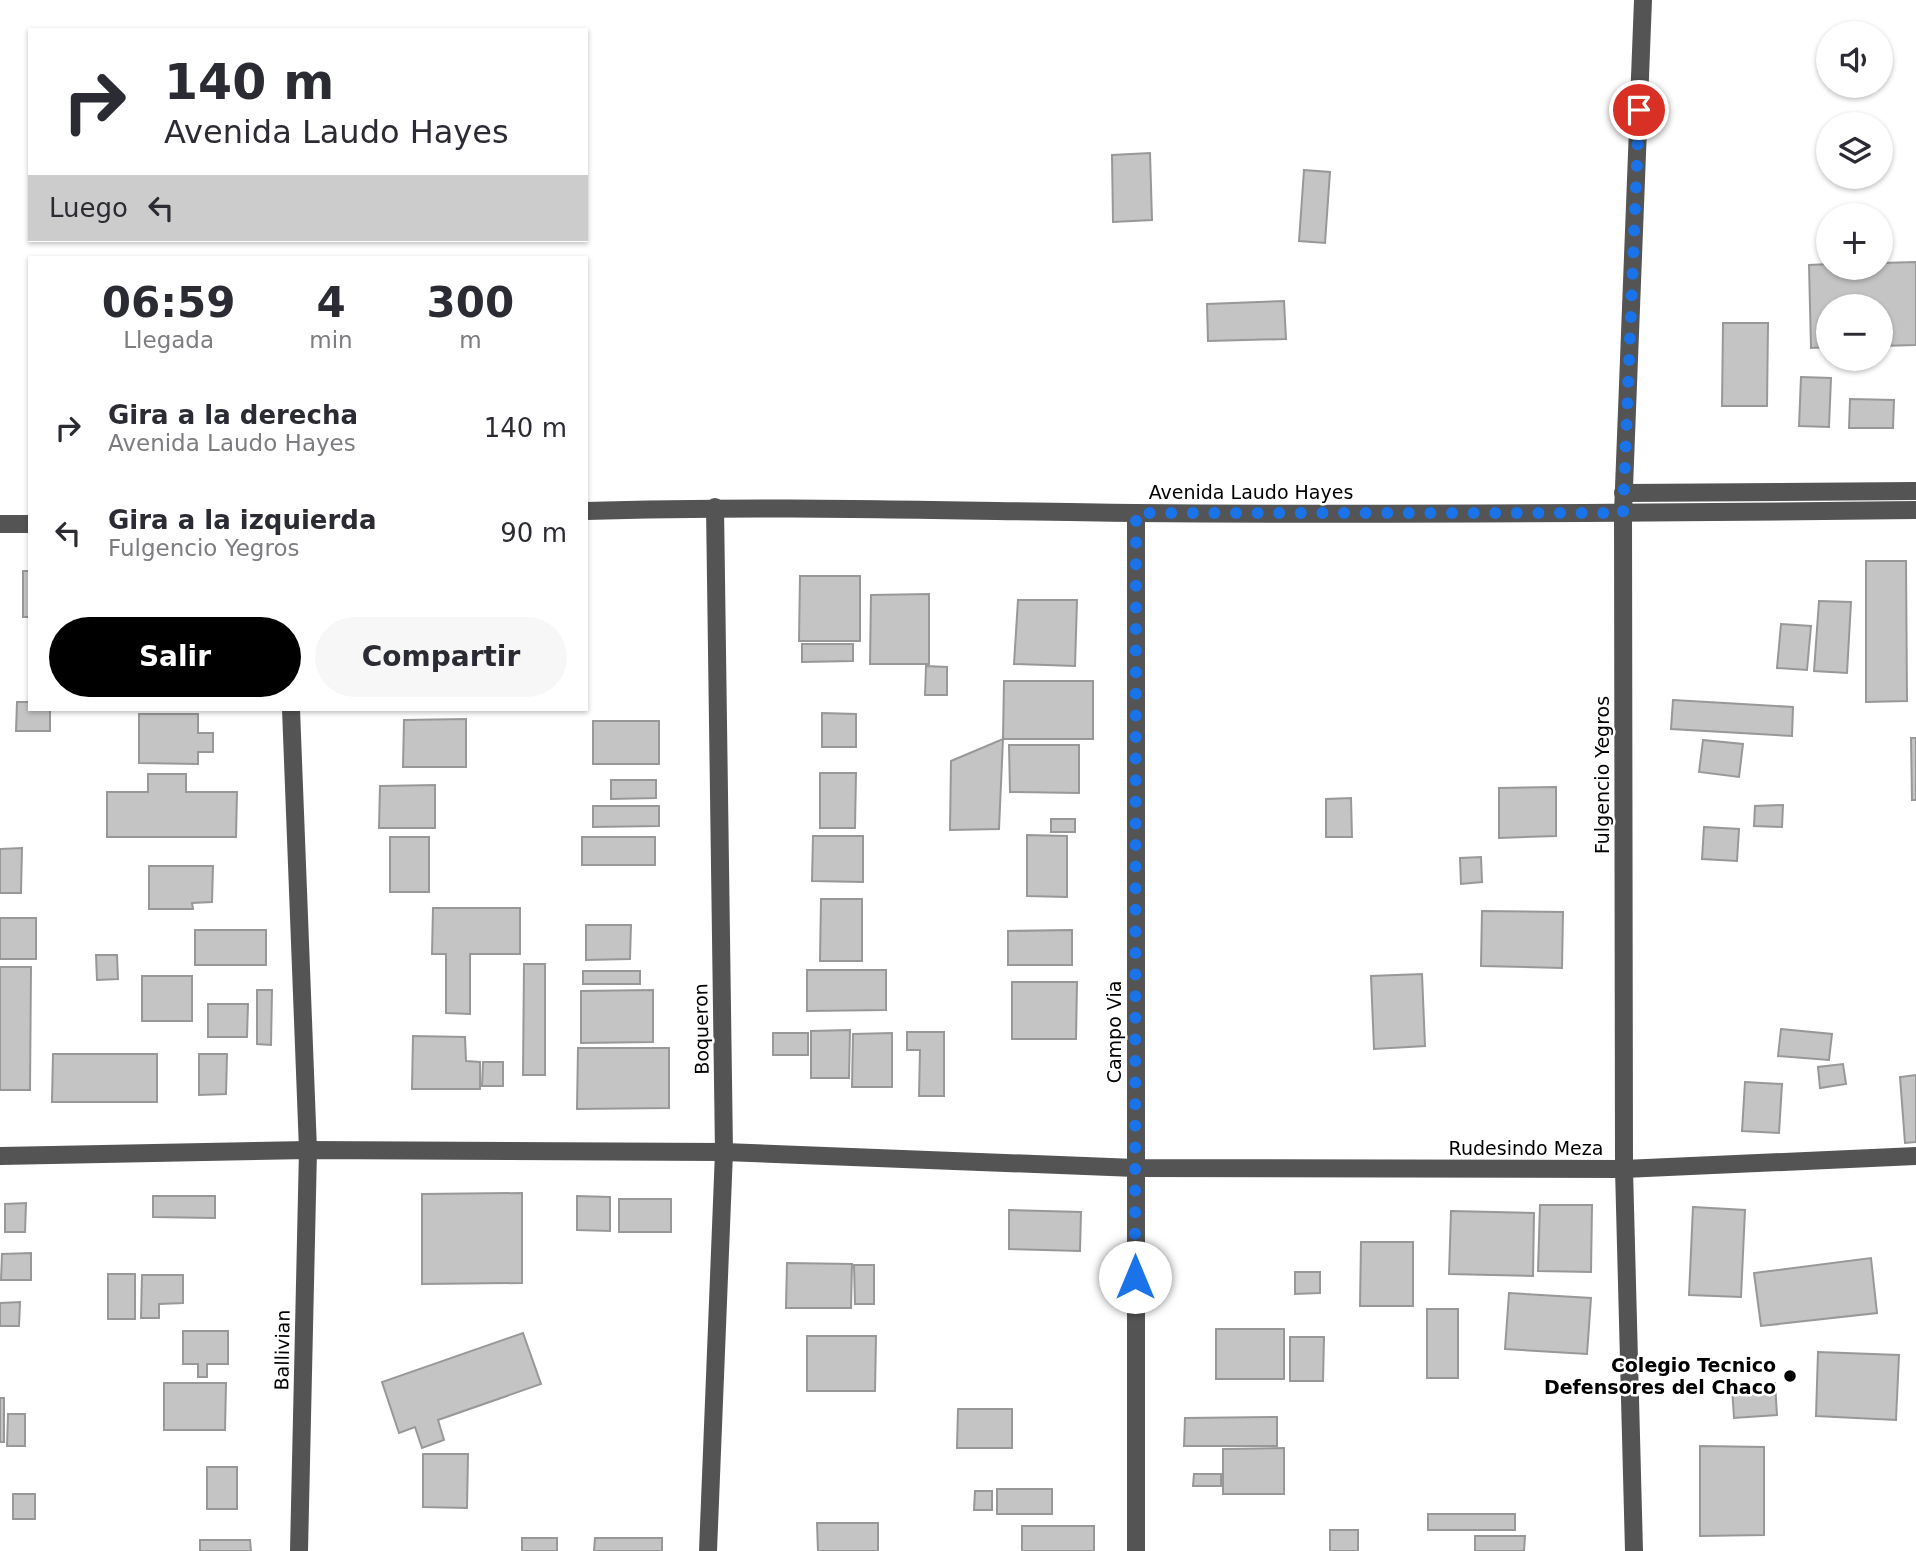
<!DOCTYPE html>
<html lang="es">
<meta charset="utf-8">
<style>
:root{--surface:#fff;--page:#f7f7f7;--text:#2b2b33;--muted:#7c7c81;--accent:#000}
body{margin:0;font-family:"DejaVu Sans",sans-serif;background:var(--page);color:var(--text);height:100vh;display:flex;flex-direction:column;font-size:26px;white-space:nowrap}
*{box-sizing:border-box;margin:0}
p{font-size:23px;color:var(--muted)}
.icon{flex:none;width:38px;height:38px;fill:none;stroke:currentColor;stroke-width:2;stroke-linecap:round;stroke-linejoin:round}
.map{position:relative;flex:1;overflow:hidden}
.drawer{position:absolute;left:28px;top:256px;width:560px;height:455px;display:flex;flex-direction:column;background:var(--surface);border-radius:0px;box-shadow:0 2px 5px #0004}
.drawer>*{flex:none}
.guide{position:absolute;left:28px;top:28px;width:560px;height:214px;border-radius:0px;box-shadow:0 2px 5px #0004;background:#fff;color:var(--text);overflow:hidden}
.fabs{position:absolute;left:1816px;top:21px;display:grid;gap:14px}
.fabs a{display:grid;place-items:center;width:77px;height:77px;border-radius:50%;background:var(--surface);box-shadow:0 2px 5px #0004;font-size:35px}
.pin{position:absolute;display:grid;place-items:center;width:60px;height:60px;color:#fff;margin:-30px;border:4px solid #fff;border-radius:50%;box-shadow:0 2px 7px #0007}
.me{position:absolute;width:77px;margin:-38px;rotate:0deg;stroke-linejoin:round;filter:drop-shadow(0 0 5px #0008)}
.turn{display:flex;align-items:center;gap:24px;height:147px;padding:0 21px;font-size:32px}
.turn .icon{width:91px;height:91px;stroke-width:2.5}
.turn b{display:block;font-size:49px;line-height:60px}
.then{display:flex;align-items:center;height:66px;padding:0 21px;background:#0003;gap:14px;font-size:26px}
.eta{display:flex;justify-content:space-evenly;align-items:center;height:119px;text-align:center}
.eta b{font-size:42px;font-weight:600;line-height:49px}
.button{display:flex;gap:14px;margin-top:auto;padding:14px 21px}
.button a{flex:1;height:80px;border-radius:42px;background:var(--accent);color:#fff;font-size:28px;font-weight:600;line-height:80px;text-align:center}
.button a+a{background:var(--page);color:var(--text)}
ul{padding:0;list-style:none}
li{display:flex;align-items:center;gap:21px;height:105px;padding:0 21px}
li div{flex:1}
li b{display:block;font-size:26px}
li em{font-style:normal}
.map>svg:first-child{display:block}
.building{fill:#c4c4c4;stroke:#989898;stroke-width:2}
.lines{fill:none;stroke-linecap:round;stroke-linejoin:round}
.minor{stroke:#545454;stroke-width:18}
.route{stroke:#1a73e8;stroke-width:12;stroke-dasharray:0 21.6}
.poi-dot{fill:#000;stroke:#fff;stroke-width:2.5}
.labels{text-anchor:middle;stroke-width:5;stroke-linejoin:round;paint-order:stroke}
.street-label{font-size:19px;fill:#000;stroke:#fff}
.poi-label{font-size:19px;font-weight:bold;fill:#000;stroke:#fff;text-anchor:end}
</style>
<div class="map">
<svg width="1916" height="1551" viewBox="0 0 1916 1551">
<rect width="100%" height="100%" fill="#fff"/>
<!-- building -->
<g class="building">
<path d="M1150,153l2,67 -39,2 -1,-67z"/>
<path d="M1304,170l26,2 -5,71 -26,-2z"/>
<path d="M1916,262v83l-35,1v-40h-52v41l-18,1 -2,-83 20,-1v4h52v-5z"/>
<path d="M1284,301l2,38 -78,2 -1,-37z"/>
<path d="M1723,323h45l-1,83h-45z"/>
<path d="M1801,377l30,1 -2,49 -30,-1z"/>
<path d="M1850,399l44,1 -1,28h-44z"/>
<path d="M1866,561h40l1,140 -41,1z"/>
<rect x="23" y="571" width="7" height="46"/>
<path d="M800,576h60v65h-61z"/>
<path d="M929,594v70h-59l1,-69z"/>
<path d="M1018,600h59l-2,66 -61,-2z"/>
<path d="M1819,601l32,1 -4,71 -33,-2z"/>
<path d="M1781,624l30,2 -4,44 -30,-2z"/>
<path d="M802,644h51v17l-51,1z"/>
<path d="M926,666l21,1v28h-22z"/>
<path d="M1004,681h89v58h-90z"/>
<path d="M1673,700l120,7 -1,29 -121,-7z"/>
<path d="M17,702h13v7h20v22h-34z"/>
<path d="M822,713l34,1v33h-34z"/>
<path d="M139,714h59v19h15v19h-15v12l-59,-1z"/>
<path d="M466,719v48h-63l1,-47z"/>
<rect x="593" y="721" width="66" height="43"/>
<path d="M1911,738h5v62h-4z"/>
<path d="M1003,739l-4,90 -49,1 1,-69z"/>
<path d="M1703,740l40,4 -4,33 -40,-5z"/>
<path d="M1009,745h70v48l-69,-1z"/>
<path d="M820,773h36l-1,55h-35z"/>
<path d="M148,774h38v18h51l-1,45h-129v-45h41z"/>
<path d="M611,780h45v18l-45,1z"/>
<path d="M435,785v43h-56l1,-42z"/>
<path d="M1556,787v49l-57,2v-50z"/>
<path d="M1351,798l1,39h-26v-38z"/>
<path d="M1783,805l-1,22 -28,-1 1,-20z"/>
<path d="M593,806h66v20l-66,1z"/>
<rect x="1051" y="819" width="24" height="13"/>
<path d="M1704,827l35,2 -2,32 -35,-2z"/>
<path d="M1027,835l40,1v61l-40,-1z"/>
<path d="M813,836h50v46l-51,-1z"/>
<rect x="390" y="837" width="39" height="55"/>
<rect x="582" y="837" width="73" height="28"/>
<path d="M22,848l-1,45h-21v-44z"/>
<path d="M1481,857l1,25 -21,2 -1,-26z"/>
<path d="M149,866h64l-1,36 -20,1 1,6h-44z"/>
<path d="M821,899h41v62h-42z"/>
<path d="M433,908h87v46h-50v60l-24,-1v-59h-14z"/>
<path d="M1482,911l81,1 -1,56 -81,-2z"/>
<rect x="0" y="918" width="36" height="41"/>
<path d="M586,925h45l-1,34 -44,1z"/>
<rect x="195" y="930" width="71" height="35"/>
<path d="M1072,930v35h-64v-34z"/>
<path d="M96,955h21l1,24 -21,1z"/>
<path d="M524,964h21v111h-22z"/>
<path d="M0,967h31l-1,123h-30z"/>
<path d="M807,970h79v40l-79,1z"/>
<rect x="583" y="971" width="57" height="13"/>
<path d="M1422,974l3,72 -51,3 -3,-73z"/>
<rect x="142" y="976" width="50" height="45"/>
<path d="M1012,982h65l-1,57h-64z"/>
<path d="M257,990h15l-1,55 -14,-1z"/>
<path d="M653,990v52l-72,1v-52z"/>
<path d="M208,1004h40l-1,33h-39z"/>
<path d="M1781,1029l51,5 -3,26 -51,-4z"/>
<path d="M850,1030l-1,48h-38v-47z"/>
<path d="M907,1032h37v64h-25l1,-46h-13z"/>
<rect x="773" y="1033" width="35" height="22"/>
<path d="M892,1033v54h-40l1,-53z"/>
<path d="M413,1036l52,1 1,24 14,1v27h-68z"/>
<path d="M578,1048h91v60l-92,1z"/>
<path d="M53,1054h104v48h-105z"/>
<path d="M199,1054h28l-1,40 -27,1z"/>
<path d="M483,1062h20v24h-21z"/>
<path d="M1843,1064l3,20 -26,4 -2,-21z"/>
<path d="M1916,1075v67l-11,1 -5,-66z"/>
<path d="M1745,1082l37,2 -3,49 -37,-2z"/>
<path d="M522,1193v90l-100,1v-90z"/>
<path d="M153,1196h62v22l-62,-1z"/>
<path d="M577,1196l33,1v34l-33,-1z"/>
<rect x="619" y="1199" width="52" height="33"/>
<path d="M26,1203l-1,29h-20v-28z"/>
<path d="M1540,1205h52l-1,67 -53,-1z"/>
<path d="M1693,1207l52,3 -4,87 -52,-2z"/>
<path d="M1009,1210l72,2 -1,39 -71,-2z"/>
<path d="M1451,1211l83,2 -1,63 -84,-2z"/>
<path d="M1361,1242h52v64h-53z"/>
<path d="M31,1253v27h-30l1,-26z"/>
<path d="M1871,1258l6,55 -116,13 -7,-53z"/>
<path d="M787,1263l65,1 -1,44h-65z"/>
<path d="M854,1265h20v39h-19z"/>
<path d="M1295,1272h25v21l-25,1z"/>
<rect x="108" y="1274" width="27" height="45"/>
<path d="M142,1275h41v28l-24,1v14h-18z"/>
<path d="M1509,1293l82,5 -4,56 -82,-5z"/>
<path d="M20,1302l-1,24h-19v-23z"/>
<rect x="1427" y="1309" width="31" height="69"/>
<rect x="1216" y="1329" width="68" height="50"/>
<path d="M183,1331h45v33h-21v13h-9v-13h-15z"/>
<path d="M523,1333l18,51 -103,36 6,20 -22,8 -7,-21 -16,6 -17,-51z"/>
<path d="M807,1336h69l-1,55h-68z"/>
<path d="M1290,1337h34l-1,44h-33z"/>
<path d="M1818,1352l81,3 -3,65 -80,-4z"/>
<path d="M164,1383h62l-1,47h-61z"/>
<path d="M1775,1383l2,32 -43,3 -2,-31z"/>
<rect x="0" y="1398" width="4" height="44"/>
<path d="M958,1409h54v39h-55z"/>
<path d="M8,1414h17v32h-18z"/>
<path d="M1277,1417v29h-93l1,-28z"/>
<path d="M1700,1446l64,1v88l-64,1z"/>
<path d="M1284,1448v46h-61v-45z"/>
<path d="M423,1454h45l-1,54 -44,-1z"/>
<rect x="207" y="1467" width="30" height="42"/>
<path d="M1194,1474h27v12h-28z"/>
<rect x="997" y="1489" width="55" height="25"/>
<path d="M975,1491h17v19h-18z"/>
<rect x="13" y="1494" width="22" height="25"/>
<rect x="1428" y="1514" width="87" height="16"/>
<path d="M817,1523h61v28h-60z"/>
<rect x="1022" y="1526" width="72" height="25"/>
<rect x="1330" y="1530" width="28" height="21"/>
<path d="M1475,1536h50l-1,15h-49z"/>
<rect x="522" y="1538" width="35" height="13"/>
<path d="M595,1538h67v13h-68z"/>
<path d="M200,1540h50l1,11h-51z"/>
</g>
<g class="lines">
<!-- minor -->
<g class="minor">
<path d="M1623,493l293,-2"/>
<path d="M586,511c183,-6 365,0 548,2 261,2 521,0 782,-3"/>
<path d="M1136,513v1038"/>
<path d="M0,524h30"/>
<path d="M291,709l17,441 -9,401"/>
<path d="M0,1156l308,-6 416,2 411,16 489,1 292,-13"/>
<path d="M708,1551l16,-399 -9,-645"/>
<path d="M1634,1551l-10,-382 -1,-656 20,-513"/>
</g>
</g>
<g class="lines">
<!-- route -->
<path class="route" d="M1135,1277l1,-764h487l16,-403"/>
</g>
<!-- markers -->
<circle class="poi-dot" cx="1790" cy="1376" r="7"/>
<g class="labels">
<!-- street labels -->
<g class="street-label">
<text x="1251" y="499">Avenida Laudo Hayes</text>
<text transform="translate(1602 775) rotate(-90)" y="7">Fulgencio Yegros</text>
<text transform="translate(701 1029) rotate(-91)" y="7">Boqueron</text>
<text transform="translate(1114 1032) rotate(-90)" y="7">Campo Via</text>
<text x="1526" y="1155">Rudesindo Meza</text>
<text transform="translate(282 1350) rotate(-89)" y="7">Ballivian</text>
</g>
<!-- poi labels -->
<g class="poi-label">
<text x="1776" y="1372">Colegio Tecnico<tspan x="1776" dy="22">Defensores del Chaco</tspan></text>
</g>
</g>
</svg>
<div class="fabs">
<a><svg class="icon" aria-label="sound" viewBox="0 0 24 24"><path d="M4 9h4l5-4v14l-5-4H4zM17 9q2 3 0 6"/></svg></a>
<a><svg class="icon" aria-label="layers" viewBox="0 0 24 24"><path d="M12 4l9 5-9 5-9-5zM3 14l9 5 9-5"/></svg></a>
<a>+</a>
<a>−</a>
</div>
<div class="pin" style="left:1639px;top:110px;background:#d93025"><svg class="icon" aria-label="arrive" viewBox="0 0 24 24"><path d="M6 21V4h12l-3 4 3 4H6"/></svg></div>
<svg class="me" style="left:1135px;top:1277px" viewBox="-20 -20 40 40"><circle r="19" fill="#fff"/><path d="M0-13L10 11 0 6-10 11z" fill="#1a73e8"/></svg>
<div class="guide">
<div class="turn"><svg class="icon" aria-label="right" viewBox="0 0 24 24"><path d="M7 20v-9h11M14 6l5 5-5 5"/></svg><div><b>140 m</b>Avenida Laudo Hayes</div></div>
<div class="then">Luego<svg class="icon" aria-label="left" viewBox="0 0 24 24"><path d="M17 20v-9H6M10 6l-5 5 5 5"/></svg></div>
</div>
<section class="drawer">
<div class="eta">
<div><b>06:59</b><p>Llegada</p></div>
<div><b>4</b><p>min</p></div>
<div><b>300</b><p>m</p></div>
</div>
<ul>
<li><svg class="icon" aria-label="right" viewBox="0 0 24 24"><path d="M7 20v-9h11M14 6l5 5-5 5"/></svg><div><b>Gira a la derecha</b><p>Avenida Laudo Hayes</p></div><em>140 m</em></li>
<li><svg class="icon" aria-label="left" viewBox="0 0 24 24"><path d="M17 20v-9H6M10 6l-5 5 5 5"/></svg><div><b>Gira a la izquierda</b><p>Fulgencio Yegros</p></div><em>90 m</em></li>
</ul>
<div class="button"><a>Salir</a><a>Compartir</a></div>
</section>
</div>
